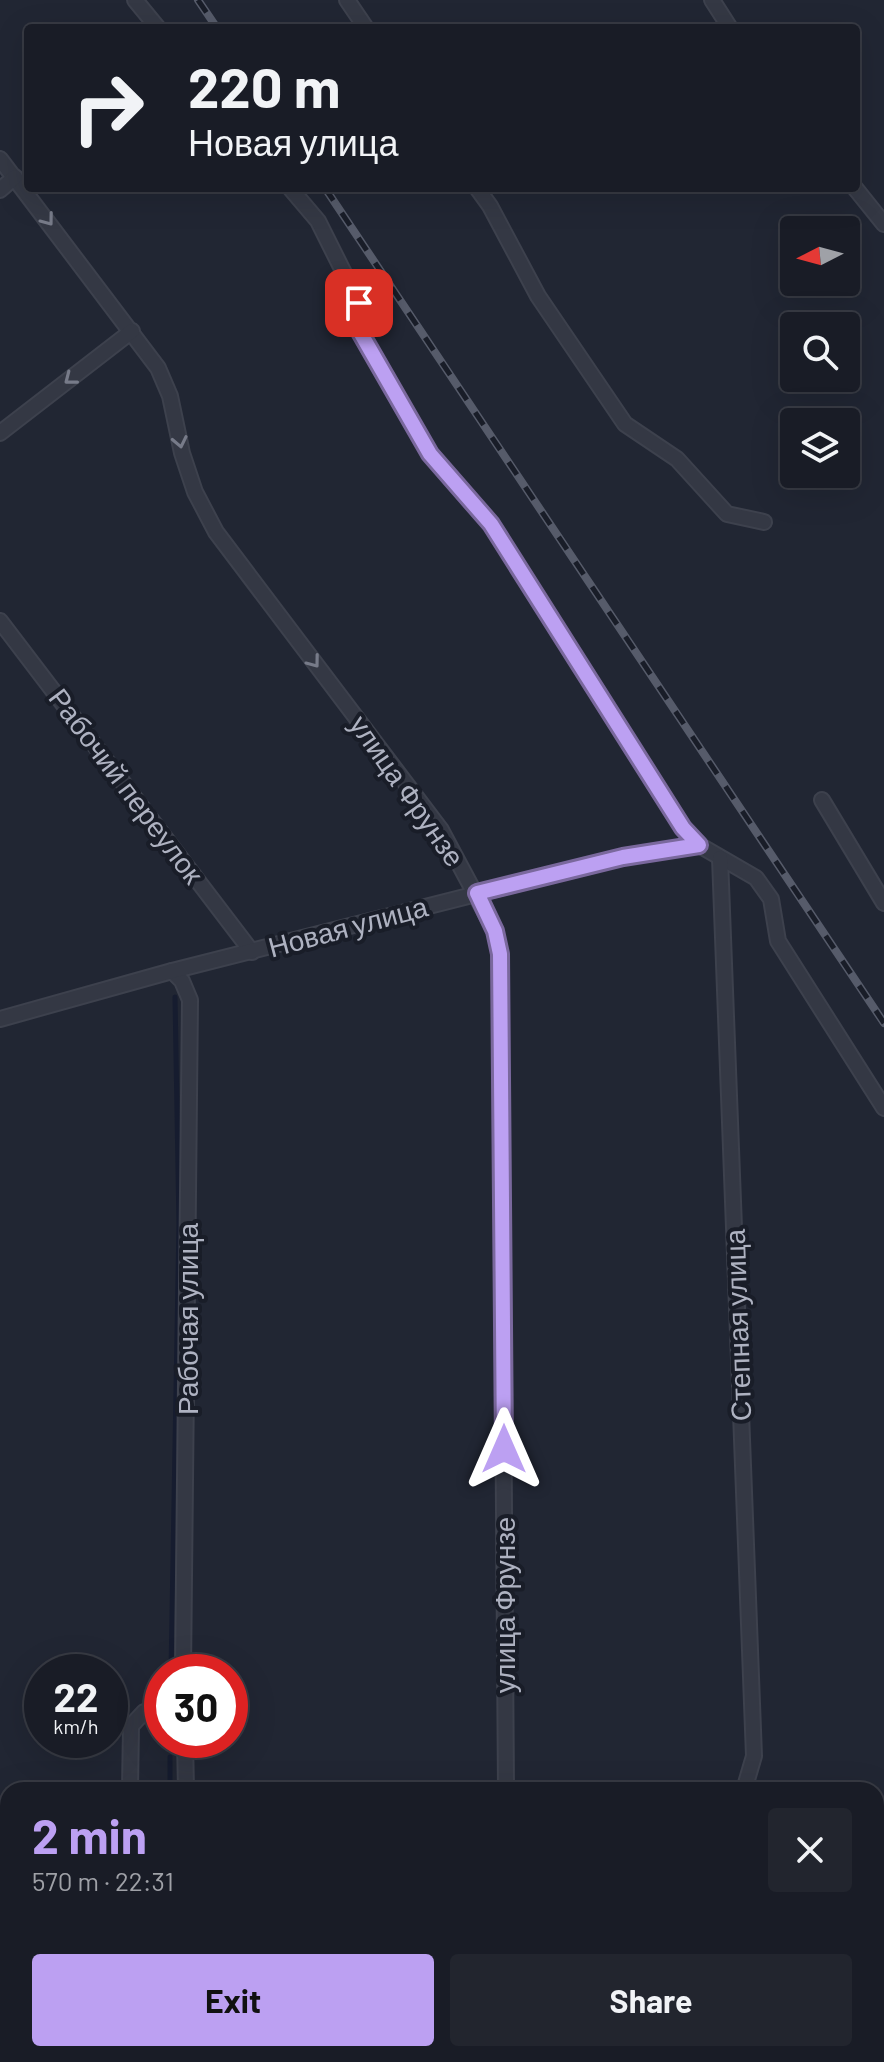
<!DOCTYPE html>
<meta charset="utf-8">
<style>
:root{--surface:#191c26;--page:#22252e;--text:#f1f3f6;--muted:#9fa1a7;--line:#373a43;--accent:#bca0f2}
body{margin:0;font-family:Barlow,sans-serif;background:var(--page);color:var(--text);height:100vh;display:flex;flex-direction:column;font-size:30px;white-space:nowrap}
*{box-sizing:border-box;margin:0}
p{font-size:26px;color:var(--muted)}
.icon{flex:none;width:44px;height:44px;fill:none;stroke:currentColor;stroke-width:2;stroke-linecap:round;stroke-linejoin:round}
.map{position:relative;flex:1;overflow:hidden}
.sheet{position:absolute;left:0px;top:1782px;width:884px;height:280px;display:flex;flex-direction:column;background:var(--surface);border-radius:24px 24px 0 0;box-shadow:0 8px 32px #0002,0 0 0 2px var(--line)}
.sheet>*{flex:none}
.banner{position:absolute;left:24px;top:24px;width:836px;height:168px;border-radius:8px;box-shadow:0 8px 32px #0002,0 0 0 2px var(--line);background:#191c26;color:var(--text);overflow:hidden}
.needle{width:52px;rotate:264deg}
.buttons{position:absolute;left:780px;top:216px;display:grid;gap:16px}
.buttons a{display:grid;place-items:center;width:80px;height:80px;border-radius:8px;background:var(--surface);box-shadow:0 8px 32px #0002,0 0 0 2px var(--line);font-size:40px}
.speed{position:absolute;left:24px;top:1654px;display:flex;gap:16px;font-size:40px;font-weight:700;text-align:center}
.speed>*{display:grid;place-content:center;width:104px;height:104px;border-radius:50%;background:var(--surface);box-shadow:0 8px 32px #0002,0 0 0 2px var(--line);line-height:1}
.speed small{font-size:20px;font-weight:400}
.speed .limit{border:12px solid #d22;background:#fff;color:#111}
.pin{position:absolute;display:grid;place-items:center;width:68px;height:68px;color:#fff;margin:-34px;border-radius:16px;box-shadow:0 4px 12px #0006}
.me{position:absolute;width:88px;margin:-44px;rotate:0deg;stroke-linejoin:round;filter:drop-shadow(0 0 6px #0008)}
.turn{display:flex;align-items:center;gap:28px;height:168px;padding:0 32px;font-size:36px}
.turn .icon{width:104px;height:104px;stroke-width:2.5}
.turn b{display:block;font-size:56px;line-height:68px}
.round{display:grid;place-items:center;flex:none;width:84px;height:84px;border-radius:8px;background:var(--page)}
.head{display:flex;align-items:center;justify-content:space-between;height:136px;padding:0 32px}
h1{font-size:48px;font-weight:700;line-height:60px;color:var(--accent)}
.primary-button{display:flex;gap:16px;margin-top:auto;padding:16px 32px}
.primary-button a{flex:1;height:92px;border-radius:8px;background:var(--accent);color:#111;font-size:32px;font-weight:700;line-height:92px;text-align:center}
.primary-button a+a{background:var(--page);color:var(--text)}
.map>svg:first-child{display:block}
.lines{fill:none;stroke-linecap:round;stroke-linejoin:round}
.stream{stroke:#161c2f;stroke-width:5}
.street-casing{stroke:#3d414d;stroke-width:18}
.street{stroke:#343844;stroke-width:14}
.rail-casing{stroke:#565b6a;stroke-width:8}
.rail{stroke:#191d28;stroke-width:5;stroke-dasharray:15;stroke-linecap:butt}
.oneway{stroke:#777b89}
.route-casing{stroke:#7a689d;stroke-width:20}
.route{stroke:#bca0f2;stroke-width:14}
.labels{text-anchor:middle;stroke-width:8;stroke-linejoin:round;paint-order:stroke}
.street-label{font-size:28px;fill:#aeb2c1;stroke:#191d28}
</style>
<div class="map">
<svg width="884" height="2062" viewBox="0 0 884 2062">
<rect width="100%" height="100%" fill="#212633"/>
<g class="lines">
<!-- stream -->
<g class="stream">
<path d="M171,1672l8,-448 -4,-227"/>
<path d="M170,1757v33"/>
<path d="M0,1899h8"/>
</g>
<!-- street casing -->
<g class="street-casing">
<g id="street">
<path d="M135,0l23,28"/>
<path d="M347,0l19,28"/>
<path d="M712,0l18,28"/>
<path d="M0,159l158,209 12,28 12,57 13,39 21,40 225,298 54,101 5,23 6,836"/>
<path d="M290,188l28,33 41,82 -3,22 74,129 61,70 192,304 16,17 57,33 15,21 7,42 106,167"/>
<path d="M477,188l13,18 48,90 87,128 52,35 50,55 37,8"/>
<path d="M855,188l29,36"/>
<path d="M0,190l15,-13"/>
<path d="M0,433l132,-102"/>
<path d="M0,621l252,331"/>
<path d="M822,800l62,103"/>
<path d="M720,858l34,898 -10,34"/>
<path d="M172,971l10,10 8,19 -7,672"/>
<path d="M0,1019l172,-48 451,-114 76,-12"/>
<path d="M185,1740l1,50"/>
<path d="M130,1790l1,-64 13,-14 18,-4"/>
<path d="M140,2054v8"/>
<path d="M507,2054v8"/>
<path d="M739,2054l1,8"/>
<path d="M786,2054v8"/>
<path d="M207,2062l1,-8"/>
</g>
</g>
<!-- street -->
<use href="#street" class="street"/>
<!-- rail casing -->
<g class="rail-casing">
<g id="rail">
<path d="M198,0l19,28"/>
<path d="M325,188l559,835"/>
</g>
</g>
<!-- rail -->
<use href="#rail" class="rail"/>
</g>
<!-- one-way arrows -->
<defs><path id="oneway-chevron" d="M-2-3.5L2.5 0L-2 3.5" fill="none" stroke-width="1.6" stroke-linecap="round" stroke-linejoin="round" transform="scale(2)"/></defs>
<g class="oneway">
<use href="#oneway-chevron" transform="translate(48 220) rotate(53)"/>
<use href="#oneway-chevron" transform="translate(70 379) rotate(142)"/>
<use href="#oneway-chevron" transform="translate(180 442) rotate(78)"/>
<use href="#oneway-chevron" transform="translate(314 662) rotate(53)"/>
</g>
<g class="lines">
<!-- route casing -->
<g class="route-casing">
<path id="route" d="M359,303l-3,22 74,129 61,70 192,304 16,17 -76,12 -146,36 18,38 5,23 4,495"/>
</g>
<!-- route -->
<use href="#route" class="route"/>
</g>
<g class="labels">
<!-- street labels -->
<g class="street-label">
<text transform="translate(126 786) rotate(53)" y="10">Рабочий переулок</text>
<text transform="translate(407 791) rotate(55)" y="10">улица Фрунзе</text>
<text transform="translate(348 927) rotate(-15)" y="10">Новая улица</text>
<text transform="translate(188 1319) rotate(-90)" y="10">Рабочая улица</text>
<text transform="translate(738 1325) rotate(-92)" y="10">Степная улица</text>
<text transform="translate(505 1605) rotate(-90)" y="10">улица Фрунзе</text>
</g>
</g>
</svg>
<div class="buttons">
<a><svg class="needle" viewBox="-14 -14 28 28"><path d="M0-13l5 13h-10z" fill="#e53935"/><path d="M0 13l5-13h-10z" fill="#9fa1a7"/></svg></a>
<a><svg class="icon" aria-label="search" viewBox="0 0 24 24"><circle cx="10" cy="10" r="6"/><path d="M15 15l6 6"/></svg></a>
<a><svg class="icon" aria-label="layers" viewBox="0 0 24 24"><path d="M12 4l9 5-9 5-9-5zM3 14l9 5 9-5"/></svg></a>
</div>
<div class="speed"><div>22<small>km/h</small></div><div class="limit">30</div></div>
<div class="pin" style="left:359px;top:303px;background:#d93025"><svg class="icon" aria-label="arrive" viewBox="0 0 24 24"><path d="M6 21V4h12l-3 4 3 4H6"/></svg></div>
<svg class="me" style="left:504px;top:1449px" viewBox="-20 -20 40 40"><path d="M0-17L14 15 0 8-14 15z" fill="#bca0f2" stroke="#fff" stroke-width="4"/></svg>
<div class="banner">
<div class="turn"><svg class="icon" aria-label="right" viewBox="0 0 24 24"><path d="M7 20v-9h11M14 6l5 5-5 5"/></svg><div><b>220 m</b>Новая улица</div></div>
</div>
<section class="sheet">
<div class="head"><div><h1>2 min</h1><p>570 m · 22:31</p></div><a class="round"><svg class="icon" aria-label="close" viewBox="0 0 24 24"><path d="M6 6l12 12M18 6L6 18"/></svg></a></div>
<div class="primary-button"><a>Exit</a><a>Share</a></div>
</section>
</div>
